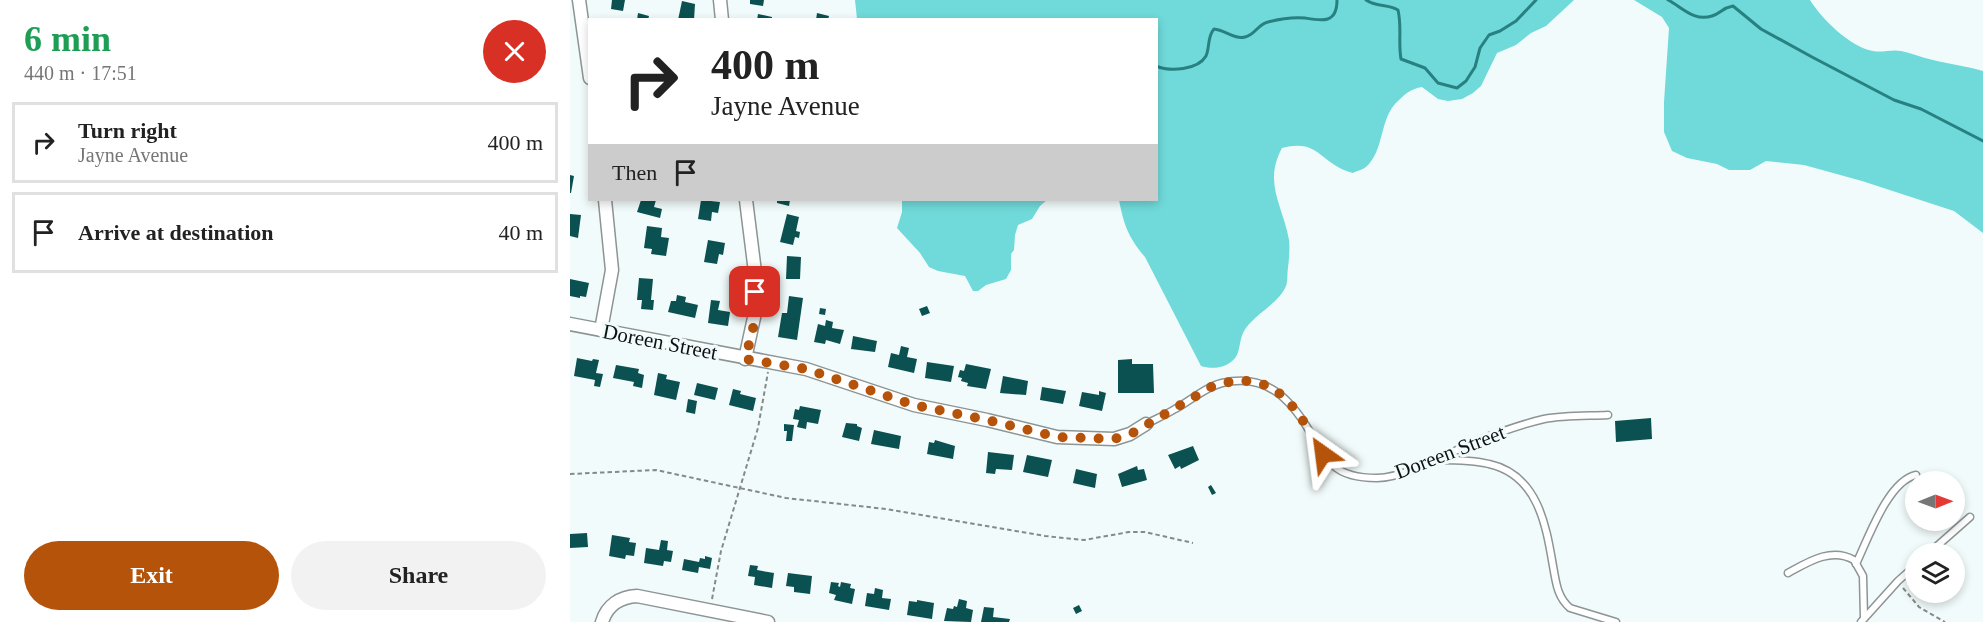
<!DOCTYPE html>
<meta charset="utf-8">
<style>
:root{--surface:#fff;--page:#f2f2f2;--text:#222;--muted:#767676;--line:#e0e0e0;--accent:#b45309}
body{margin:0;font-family:"Times New Roman",serif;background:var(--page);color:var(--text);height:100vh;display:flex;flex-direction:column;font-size:22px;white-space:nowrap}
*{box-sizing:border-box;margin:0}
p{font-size:20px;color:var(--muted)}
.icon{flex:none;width:33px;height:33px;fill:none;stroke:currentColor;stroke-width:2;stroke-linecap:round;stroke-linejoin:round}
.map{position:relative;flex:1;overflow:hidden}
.side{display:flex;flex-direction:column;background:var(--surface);width:570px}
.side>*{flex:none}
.hud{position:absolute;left:18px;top:18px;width:570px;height:183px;border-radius:0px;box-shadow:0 3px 9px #0003;background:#fff;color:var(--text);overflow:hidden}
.needle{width:39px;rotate:89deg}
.controls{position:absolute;left:1335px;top:471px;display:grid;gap:12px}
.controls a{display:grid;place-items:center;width:60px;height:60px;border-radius:50%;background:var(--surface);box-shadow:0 3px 9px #0003;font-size:30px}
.pin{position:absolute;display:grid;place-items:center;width:51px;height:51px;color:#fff;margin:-26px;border-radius:12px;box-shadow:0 3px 9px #0006}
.me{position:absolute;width:66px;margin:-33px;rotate:329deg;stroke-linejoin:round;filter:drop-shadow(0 0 4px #0008)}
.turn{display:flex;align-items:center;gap:21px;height:126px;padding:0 24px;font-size:27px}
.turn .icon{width:78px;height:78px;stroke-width:2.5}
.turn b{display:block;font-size:42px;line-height:51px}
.then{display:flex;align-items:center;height:57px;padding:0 24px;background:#0003;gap:12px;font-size:22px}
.round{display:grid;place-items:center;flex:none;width:63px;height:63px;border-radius:32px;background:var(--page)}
.overview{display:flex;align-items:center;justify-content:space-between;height:102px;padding:0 24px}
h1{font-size:36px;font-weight:800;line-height:45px;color:#1e9e55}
.action{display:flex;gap:12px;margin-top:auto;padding:12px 24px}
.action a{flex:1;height:69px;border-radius:36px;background:var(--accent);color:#fff;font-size:24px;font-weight:800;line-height:69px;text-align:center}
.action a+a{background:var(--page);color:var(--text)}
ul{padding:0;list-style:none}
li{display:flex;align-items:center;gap:18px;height:81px;margin:0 12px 9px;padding:0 12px;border:3px solid var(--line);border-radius:0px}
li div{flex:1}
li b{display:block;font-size:22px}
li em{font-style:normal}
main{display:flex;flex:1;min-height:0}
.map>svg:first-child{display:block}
.green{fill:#70d9d9}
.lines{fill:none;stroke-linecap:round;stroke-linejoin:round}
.stream{stroke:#288180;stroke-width:3}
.building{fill:#0b5151}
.lane-casing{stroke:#8c9494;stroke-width:9}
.street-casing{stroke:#8c9494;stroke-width:15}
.path{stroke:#848a8a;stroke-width:2;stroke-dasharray:4.5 3;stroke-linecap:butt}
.lane{stroke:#fff;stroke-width:6}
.street{stroke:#fff;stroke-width:12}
.route{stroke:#b45309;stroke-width:10;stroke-dasharray:0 18}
.labels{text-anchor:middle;stroke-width:6;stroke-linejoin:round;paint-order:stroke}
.street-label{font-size:21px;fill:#0e1111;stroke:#f2fbfb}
</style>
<main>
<section class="side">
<div class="overview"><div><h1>6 min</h1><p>440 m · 17:51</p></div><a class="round" style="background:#d93025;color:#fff"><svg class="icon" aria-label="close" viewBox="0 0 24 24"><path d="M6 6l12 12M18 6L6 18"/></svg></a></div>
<ul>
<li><svg class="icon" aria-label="right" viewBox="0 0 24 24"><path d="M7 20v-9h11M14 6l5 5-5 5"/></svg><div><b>Turn right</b><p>Jayne Avenue</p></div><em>400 m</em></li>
<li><svg class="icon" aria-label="arrive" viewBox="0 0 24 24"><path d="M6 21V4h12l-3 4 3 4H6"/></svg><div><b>Arrive at destination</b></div><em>40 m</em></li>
</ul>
<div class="action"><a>Exit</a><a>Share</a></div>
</section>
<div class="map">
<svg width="1413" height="622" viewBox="0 0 1413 622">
<rect width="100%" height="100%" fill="#f2fbfb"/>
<!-- green -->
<g class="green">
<path d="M285,0h719l-28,26 -15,7 -15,12 -19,8 -16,33 -8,7 -11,6 -14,2 -10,-2 -16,-12c-11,2 -16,6 -24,14 -19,17 -13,49 -32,66 -4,3 -10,4 -13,6 -34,-9 -33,-35 -71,-25 -19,35 1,58 7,92 1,9 0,19 -1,28 -1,5 0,13 -2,18 -8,19 -34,29 -43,47 -3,6 -3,15 -6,22 -7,13 -24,15 -36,11l-56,-109c-17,-20 -21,-32 -26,-57h37v-180l-299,-1z"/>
<path d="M1064,0h176c12,19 40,47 63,51 9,2 19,-2 28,0 11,2 21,7 32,9 17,4 33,6 50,11v162l-29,-22 -92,-30 -58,-16 -38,-4 -16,9h-21l-12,-6 -30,-6 -15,-7 -8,-19v-30l5,-74 -7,-11z"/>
<path d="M332,200h145l-7,6 -8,13 -14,6 -3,10 -1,15 -3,4v16l-5,9 -20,6 -8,6h-5l-8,-15 -27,-5 -9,-4 -9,-14 -23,-25 5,-16z"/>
</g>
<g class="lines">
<!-- stream -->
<g class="stream">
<path d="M796,0c10,7 22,4 32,10 4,17 0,32 3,49l24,9 13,15 19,5 9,-7 9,-14 5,-19 9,-13 11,-4 16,-10 20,-21"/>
<path d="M1098,0c14,7 26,22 44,16 9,-3 10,-8 21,-10l28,23 51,28 82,43 27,9 62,32"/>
<path d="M586,66c14,6 42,4 50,-10 4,-9 1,-19 8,-27 11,1 21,11 31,8 10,-2 13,-13 23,-15 11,-3 25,-5 37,-4 17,3 32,6 32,-18"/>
</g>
</g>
<!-- building -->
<g class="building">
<path d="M42,0h13l-2,11 -12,-2z"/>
<path d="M180,0h14l-1,6 -13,-2z"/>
<path d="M112,1l13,3 -1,16h-16z"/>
<path d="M68,13l11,3 -1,4h-11z"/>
<path d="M247,13l12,3 -1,4h-12z"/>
<path d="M188,14l14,3v3h-15z"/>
<path d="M0,175l4,1 -3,17h-1z"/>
<path d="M71,200h15l-2,7 8,2 -2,9 -23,-6z"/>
<path d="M131,200l19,2 -2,11 -6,-1 -1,9 -13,-2z"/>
<path d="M207,200h13l-1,6 -12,-3z"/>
<path d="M0,214l11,1 -3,23 -8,-2z"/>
<path d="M217,214l12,3 -3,14 4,1 -1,6 -4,-1 -2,8 -13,-3z"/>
<path d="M77,226l15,2 -1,9 8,1 -3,18 -15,-2 1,-5 -8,-1z"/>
<path d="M138,240l17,3 -2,12 -4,-1 -2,10 -13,-2z"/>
<path d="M217,256l14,1 -1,22h-14z"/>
<path d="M69,278l14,1 -2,21h3l-1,10 -12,-1 1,-9h-5z"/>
<path d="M0,279l19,4 -3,14 -6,-1v2l-10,-2z"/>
<path d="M107,295l9,2 -1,5 13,3 -3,13 -27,-6 3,-11h5z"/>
<path d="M219,296l14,2 -6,42 -19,-3 4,-24h5z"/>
<path d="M141,300l9,1 -2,9 12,2 -2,14 -20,-3z"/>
<path d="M357,306l3,7 -8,3 -3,-7z"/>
<path d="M250,308l6,1 -1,6 -6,-1z"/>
<path d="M256,320l7,2 -1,6 12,2 -4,14 -14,-4 -1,4 -11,-2 4,-18 7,2z"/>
<path d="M283,336l24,5 -2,11 -24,-3z"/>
<path d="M331,346l8,2 -2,9 10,2 -3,14 -26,-6 3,-14 8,2z"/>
<path d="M7,358l15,3 1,-2 6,1 -3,13 7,1 -3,13 -6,-1 1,-6 -21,-4z"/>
<path d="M562,359v5h21l1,29h-36v-33z"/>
<path d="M357,362l27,4 -3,16 -26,-4z"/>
<path d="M396,364l25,5 -5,20 -19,-3 1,-3 -7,-2 1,-3 -4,-1 2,-7 4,1z"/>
<path d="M46,365l23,4 -1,4 6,2 -2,13 -9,-2 1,-4 -21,-4z"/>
<path d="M88,373l9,2 -1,4 14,3 -4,18 -22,-5z"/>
<path d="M433,376l25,5 -2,14 -26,-2z"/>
<path d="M127,383l21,5 -3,12 -21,-5z"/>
<path d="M472,387l24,4 -3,13 -23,-4z"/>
<path d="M163,389l8,2 -1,3 16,4 -3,13 -24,-6z"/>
<path d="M529,391l7,2 -4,18 -23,-5 3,-14 17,3z"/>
<path d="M118,399l9,2 -2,13 -9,-2z"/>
<path d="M230,406l21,4 -3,14 -11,-2 -1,7 -9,-2 2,-7 -6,-1 2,-10 4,1z"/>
<path d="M1081,418l1,21 -36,3 -1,-21z"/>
<path d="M276,423l11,1v2l5,2 -3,13 -17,-4z"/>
<path d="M214,424l10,1 -2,16h-6l1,-10h-3z"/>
<path d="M304,430l27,6 -2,13 -28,-5z"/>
<path d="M365,440l20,6 -2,13 -26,-5 2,-12 5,1z"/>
<path d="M623,446l6,14 -18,9 -1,-3 -5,3 -7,-14z"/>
<path d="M418,452l26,3 -2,15 -16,-1 -1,5 -9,-1z"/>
<path d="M457,455l25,5 -4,17 -25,-5z"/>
<path d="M567,466l1,4 6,-1 3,11 -25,7 -4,-13z"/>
<path d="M506,469l21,5 -2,14 -22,-5z"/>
<path d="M641,485l5,8 -4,2 -4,-8z"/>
<path d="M17,533l1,14 -18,1v-14z"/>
<path d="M42,535l18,3 -1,4 7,1 -2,13 -8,-1 -1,4 -16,-3z"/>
<path d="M91,540l7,1 -1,9 6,1 -2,11 -7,-1 -1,5 -19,-3 2,-15 13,2z"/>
<path d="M135,556l7,2 -2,11 -11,-2 -1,6 -16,-3 2,-11 15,3 1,-4 5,1z"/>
<path d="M180,565l8,1 -1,4 17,3 -2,15 -18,-3 1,-8 -7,-1z"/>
<path d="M218,573l24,3 -2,18 -16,-2v-5l-8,-1z"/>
<path d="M261,582l8,1 -1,3 2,1 1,-5 10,2 -1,4 5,1 -3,15 -18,-4 2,-5 -7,-2z"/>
<path d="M305,588l8,2 -1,8 9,1 -2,11 -24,-4 2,-13 7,1z"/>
<path d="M389,599l8,2 -1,7 7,2 -2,12 -27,-1 3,-13 6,1 1,-3 3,1z"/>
<path d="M347,600l17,3 -2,16 -25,-4 2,-14 8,1z"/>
<path d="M509,605l3,6 -6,3 -3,-6z"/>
<path d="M414,607l10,1 -1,9 17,2 -1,3h-28z"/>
</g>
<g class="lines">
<!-- lane casing -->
<g class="lane-casing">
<g id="lane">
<path d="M576,424c10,-5 19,-9 29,-15 15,-8 30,-22 47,-26 44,-10 68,15 88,49 7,11 13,25 24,34 11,10 28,12 43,12 29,0 75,-27 102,-38 21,-8 43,-16 65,-21 21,-4 43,-3 64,-4"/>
<path d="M869,460c17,0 34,0 50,4 49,11 57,61 64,102 3,16 4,31 17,42l46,14"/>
<path d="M1358,554l42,-37"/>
<path d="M1286,564c12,-25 32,-83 60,-89"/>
<path d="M1218,573c20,-11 43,-26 66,-13l9,16 1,42"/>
<path d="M1291,622l37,-41 18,-16"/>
</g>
</g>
<!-- street casing -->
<g class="street-casing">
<g id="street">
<path d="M9,0l11,78"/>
<path d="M150,0l2,20"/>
<path d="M0,324l236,45 108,36 73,15 70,17 57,2 16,-5 16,-10"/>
<path d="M31,330l11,-60 -7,-70"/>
<path d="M175,359l10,-46v-41l-9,-72"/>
<path d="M32,622c5,-17 18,-25 35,-26l131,26"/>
</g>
</g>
<!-- path -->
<g class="path">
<path d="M0,474l86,-4 130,28 100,11 159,27 39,4 45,-8h16l48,11"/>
<path d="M1333,588l16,19 26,15"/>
<path d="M142,599l9,-48 37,-123 10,-56"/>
</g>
<!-- lane -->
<use href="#lane" class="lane"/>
<!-- street -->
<use href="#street" class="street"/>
</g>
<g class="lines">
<!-- route -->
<path class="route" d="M185,292l-2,38 -8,29 61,10 108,36 73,15 70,17 57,2 17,-5 82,-48c63,-20 83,22 110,68"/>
</g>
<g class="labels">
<!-- street labels -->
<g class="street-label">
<text transform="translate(90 342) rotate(11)" y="7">Doreen Street</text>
<text transform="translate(880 452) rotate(-21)" y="7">Doreen Street</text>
</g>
</g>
</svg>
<div class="controls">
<a><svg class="needle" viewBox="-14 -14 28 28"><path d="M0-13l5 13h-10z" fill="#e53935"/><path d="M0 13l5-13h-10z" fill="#767676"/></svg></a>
<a><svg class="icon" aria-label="layers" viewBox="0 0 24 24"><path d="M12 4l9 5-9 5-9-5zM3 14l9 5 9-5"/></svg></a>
</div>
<div class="pin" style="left:185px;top:292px;background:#d93025"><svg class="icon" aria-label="arrive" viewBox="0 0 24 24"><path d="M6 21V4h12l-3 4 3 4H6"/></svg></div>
<svg class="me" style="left:753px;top:454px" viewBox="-20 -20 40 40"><path d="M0-17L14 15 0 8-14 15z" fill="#b45309" stroke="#fff" stroke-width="4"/></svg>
<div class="hud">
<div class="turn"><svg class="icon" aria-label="right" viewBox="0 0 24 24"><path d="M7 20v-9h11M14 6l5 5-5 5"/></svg><div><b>400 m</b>Jayne Avenue</div></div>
<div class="then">Then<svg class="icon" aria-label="arrive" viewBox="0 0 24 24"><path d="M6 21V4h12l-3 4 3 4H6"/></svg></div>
</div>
</div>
</main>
